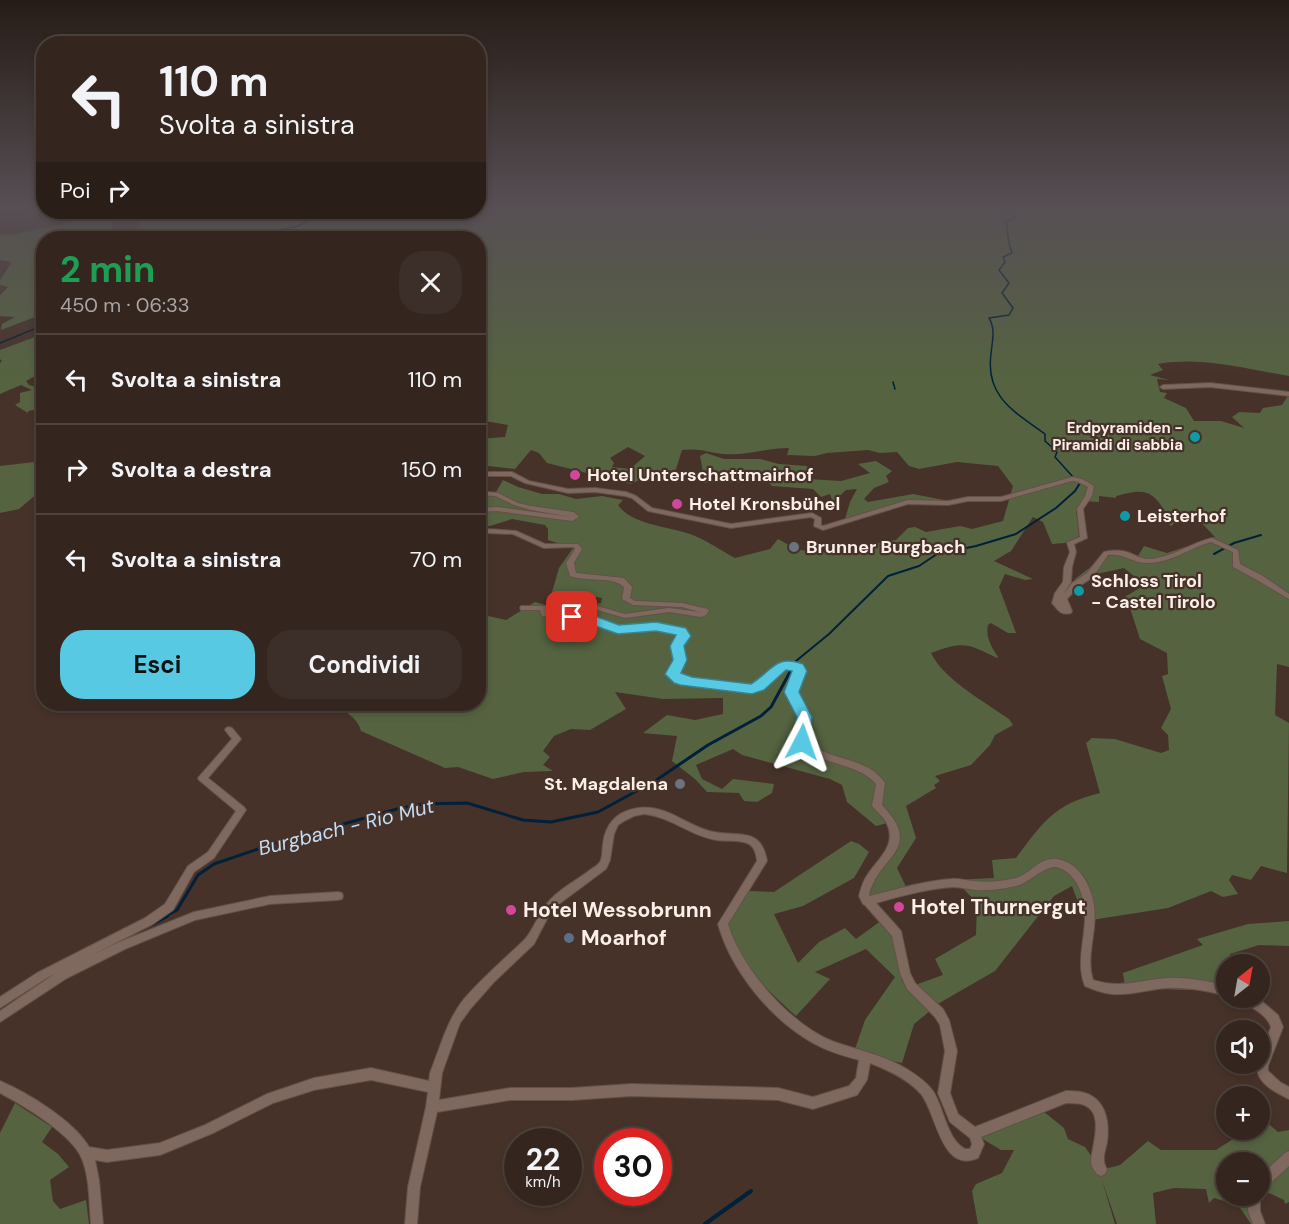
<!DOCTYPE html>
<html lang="it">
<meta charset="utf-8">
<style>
:root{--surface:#34261f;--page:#3c2e28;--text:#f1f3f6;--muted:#a9a5a4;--line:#4e433d;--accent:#57c9e2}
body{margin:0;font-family:"DM Sans",sans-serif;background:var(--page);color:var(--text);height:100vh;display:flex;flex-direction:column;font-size:22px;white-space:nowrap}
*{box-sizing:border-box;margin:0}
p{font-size:20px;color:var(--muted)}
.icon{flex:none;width:33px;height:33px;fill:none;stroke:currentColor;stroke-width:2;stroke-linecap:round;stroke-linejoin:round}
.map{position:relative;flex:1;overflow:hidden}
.side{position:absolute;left:36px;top:231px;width:450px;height:480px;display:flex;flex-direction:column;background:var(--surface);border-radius:24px;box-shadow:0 3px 9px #0003,0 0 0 2px var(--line)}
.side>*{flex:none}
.guide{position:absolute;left:36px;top:36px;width:450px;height:183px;border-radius:24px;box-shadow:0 3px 9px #0003,0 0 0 2px var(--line);background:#34261f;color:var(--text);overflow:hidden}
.needle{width:39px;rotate:31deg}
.controls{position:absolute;left:1216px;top:954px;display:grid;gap:12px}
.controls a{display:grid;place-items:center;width:54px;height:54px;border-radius:50%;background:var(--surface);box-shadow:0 3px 9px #0003,0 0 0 2px var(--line);font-size:30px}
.speed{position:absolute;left:504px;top:1128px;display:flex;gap:12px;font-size:30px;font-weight:700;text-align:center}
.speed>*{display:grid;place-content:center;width:78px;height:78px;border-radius:50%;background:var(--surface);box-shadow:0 3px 9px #0003,0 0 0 2px var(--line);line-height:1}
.speed small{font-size:15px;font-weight:400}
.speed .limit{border:9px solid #d22;background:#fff;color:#111}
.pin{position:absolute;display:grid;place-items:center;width:51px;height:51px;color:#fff;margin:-26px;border-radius:12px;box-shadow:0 3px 9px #0006}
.me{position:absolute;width:66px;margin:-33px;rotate:4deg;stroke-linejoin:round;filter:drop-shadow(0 0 4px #0008)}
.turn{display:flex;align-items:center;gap:21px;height:126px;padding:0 24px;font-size:27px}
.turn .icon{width:78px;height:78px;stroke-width:2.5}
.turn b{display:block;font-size:42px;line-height:51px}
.then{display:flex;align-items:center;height:57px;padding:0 24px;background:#0003;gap:12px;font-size:22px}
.round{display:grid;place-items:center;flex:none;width:63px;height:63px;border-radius:24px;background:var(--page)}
.summary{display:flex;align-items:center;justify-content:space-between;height:102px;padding:0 24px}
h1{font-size:36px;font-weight:700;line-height:45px;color:#1e9e55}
.primary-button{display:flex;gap:12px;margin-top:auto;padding:12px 24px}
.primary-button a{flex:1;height:69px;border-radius:24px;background:var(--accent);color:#111;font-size:24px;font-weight:700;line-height:69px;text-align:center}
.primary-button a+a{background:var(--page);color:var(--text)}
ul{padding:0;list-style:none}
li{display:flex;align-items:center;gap:18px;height:90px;padding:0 24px;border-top:2px solid var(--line)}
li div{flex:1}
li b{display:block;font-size:22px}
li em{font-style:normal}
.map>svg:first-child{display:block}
.green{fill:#556341;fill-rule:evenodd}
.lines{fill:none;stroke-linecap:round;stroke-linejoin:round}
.stream-far3{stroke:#002139;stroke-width:1.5}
.stream-far2{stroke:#002139;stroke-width:2}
.stream-far1{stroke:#002139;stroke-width:3}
.stream{stroke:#002139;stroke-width:4}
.street-casing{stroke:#625149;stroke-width:2}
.street{fill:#7f695e;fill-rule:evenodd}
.route{fill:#57c9e2;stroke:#398393;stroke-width:1.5}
.culture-dot{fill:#0f9aa8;stroke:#463229;stroke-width:2}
.hotel-dot{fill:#d1479c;stroke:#463229;stroke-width:2}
.worship-dot{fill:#6b7280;stroke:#463229;stroke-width:2}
.service-dot{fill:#5c6f8a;stroke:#463229;stroke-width:2}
.labels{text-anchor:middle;stroke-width:4.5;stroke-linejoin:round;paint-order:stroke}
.far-poi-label{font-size:15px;font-weight:bold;fill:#fcefe8;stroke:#463229;text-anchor:end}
.poi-label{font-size:18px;font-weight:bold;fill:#fcefe8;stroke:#463229;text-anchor:start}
.water-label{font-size:20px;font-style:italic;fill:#c3def5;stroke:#463229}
.near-poi-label{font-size:21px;font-weight:bold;fill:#fcefe8;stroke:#463229;text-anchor:start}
</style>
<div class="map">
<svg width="1289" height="1224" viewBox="0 0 1289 1224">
<rect width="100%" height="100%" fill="#463229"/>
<!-- green -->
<g class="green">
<path d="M479,206h810v170c-42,-7 -89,-20 -131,-12l5,6 -13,5 19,5 -12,-1 3,13 7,1 -3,5 22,10 8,13h27l23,7 -12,-11 7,-5 21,1 3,-5 19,-3 7,-11v273l-12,-3 -2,51 14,8 -2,150 -26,-7 -10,14 -19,-5 -3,5 9,14 -15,3 -12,-6 -43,17 -83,13 -13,-35 -18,10 -59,75 -59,34 -21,-20 28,-10 -8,-16 41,-24 1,-32 -22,-23 39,-2 -2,-18 24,-2c27,-36 38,-54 84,-65l-14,-50 6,-5 23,1 46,14 8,-3 -1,-15 -7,-7 10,-19 -9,-33 6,-2 -1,-21 -27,-14 -11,-34 -8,-6 24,-14 -21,-17 -23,5 -28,18 2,-12c25,-18 31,-30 63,-23l6,-10 23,7 48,-16 -25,-26 -19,15 -9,-8 6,-1c-15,-28 -23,-29 -52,-21v2l-17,-2v6l-16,-1 -7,9 3,26 -14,7 -13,1 -9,-22 -10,-5 -22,34 -17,10 39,18 -8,1 -20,-6 -6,13 17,46h-8l-17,-10 -3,2c-3,12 4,23 10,32l-1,1c-30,-15 -34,-17 -66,-5 13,27 54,49 78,66l4,6 -18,10 -5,10 -19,20 -36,11 5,5 -6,4 2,3 -30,18 10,32 -19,30 10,21 -38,9 -1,-10 30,-41 -3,-26 -19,5 -29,-24 -5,-17 -12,-6 -88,-24 -9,-6 -37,16 6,14 20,10 11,-10 41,5 -2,9 -15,9 -13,-1 -5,-8 -32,-1 -12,-13 -23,-18 5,-25 -34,-3 24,-18 28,5 28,-6v-16l-60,1 -48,-7 11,17 -36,21 -19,-1 -17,7 -11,15 7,6 -7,8 10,6 -29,1 -31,7 -35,-12 -13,1 -84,-37c-3,-14 -20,-23 -33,-27h150l1,-90 27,6 29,-18 28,8 38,-7 1,-5 -6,-1 -33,8 -13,-6 9,-31 14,-20 -25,-8v-11l-3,-4 -33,-6 -22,7 -11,-1v-15l9,-1v-15l8,-2 7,-12 15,7 24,7h17l17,5 26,-3 21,4 -5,5c14,20 49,21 72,29 15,5 30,16 45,24l35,-9 8,-10 18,10 21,4 79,-13 12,-12 7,-1 11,5 34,-6 12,3 31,-8 10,-35 -15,-20 -41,-4 -38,7 -10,-3 -12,-14 -17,1 -12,-3 -41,3 -12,3 -28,-1 2,-7c-22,0 -43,8 -65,6 -18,-2 -23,-6 -42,-4l-10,32 -16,-10 -25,12 -84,-21 -8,-10 -8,-3 -16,19 -36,-4v-26l26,-2 3,-12 -29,-5 -1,-182h-352l15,-14 -8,-6 -18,2 -5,9 -11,9h-55l-1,76 -42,16 1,-6 13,-7 -15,-1v-21l8,-8 -8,-2v-5l12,-18 -12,-2v-26l11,1 62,-13 1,-3 -3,-1 8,-4 1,-2h133l-3,4 8,3 5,-1v-6h255zM628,447l17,9 -15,13 -18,-2 2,-4 -4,-5z"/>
<path d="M43,334v38l-17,9 3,4 14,4v19l-15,3v2l-13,-8 5,-3v-9l12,-3 -11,-5 -21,9v-31l2,-2 -2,-2v-9z"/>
<path d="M706,453l18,6h36l19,5 28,2 1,13 33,2 29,-8 -12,-9 18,-3 16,10 -6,5 3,6 -15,6 -10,11 4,3 45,-8 36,7 -34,-1 -70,19 5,-17 7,-13 -11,1 -13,12 -3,-8 -9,3 -8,-8 -41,-3 -4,-4c-21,2 -41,-1 -63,1l-5,-27z"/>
<path d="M43,461v33l-10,3 -14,12 -19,4v-47z"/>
<path d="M851,841l8,3 10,8 -15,26 -51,28 -29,8 24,49 21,-21 26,-14 11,11 26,-19 12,13 14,55 22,23 -16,13 -12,39 -48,-11 11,-32 30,-43 -29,-28 -51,23 15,7 -34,37c-17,-15 -78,-70 -68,-94 4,-11 14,-22 21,-31l25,1z"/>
<path d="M1289,921v25l-30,-1 -29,9 -5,37 -100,-3 -2,-15 80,-28 -6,-6 51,-15z"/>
<path d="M15,1103l37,24 -10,15 16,12 11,13 -19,13 3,21 7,8 26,-9 3,24h-89v-91z"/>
<path d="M1043,1111l21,17 4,11 17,8 16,23 19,-5 28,-24 13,9h55l31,-20h13v-9l3,-2 15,13 11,-2v72l-4,2 -1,-4 -24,-11v-27h-33v34h27l-1,14 6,14h-8l-17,-25 -10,2 -10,-3 -5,5 -3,-14 -32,-1 -21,5 3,31h-39l-15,-44 13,44h-137l-6,-33 4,-7 26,-11 12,-23h-13l-20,-12z"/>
</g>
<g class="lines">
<!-- stream-far3 -->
<g class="stream-far3">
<path d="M994,206l15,6 6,6 -9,4c3,13 0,16 6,31l-9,4 2,5 -6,8 10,13 -7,10 11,15 -4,7 -20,3c7,12 3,23 2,36 -6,43 24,58 54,80v7l12,11 -2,5 18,20"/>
<path d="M226,238l69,-11 27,-12 -4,-3"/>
<path d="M0,343l44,-18"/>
<path d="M893,382l2,7"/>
</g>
<!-- stream-far2 -->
<g class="stream-far2">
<path d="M1214,554l20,-11 27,-8"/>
<path d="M789,674l7,-13 33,-27 59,-58 31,-10 18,-12 39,-8 40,-12 40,-26 19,-17 5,-8"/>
</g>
<!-- stream-far1 -->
<path class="stream-far1" d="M164,917l13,-7 21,-35 16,-11 62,-21 121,-34 26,-5 44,-1 56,17 28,2 47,-10 57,-31 53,-36 53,-29 10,-9 19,-35"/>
<!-- stream -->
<g class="stream">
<path d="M152,924l15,-8"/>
<path d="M88,957l11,-6"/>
<path d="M705,1224l46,-33"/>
</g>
<!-- street casing -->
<g class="street-casing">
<g id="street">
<path d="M1210,383l79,9v4l-79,-9 -47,2 -3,-2 3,-2z"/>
<path d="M478,472h34l17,9 39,8 27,-1 31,4 10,4 16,12 79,16 81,-11 9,5v7l2,1 85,-26 40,1 20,-4h33l71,-20 10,2 12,7 -2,10 -9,13 4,29 -13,6 2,8 -4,15 -1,15 -9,14 10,-13 15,-10 17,-21c8,-2 15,-2 23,0 8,3 14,7 22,7 22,-1 42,-16 63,-21l26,12 2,14 23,12 26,18v5l-32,-19 -24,-13v-15l-22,-10c-21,6 -39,20 -62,21 -15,1 -24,-10 -41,-8l-15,22 -15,10 -11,12 5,12 -1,2c-10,3 -13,-3 -19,-10l3,-10 8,-11 1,-15 6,-15 -3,-9 1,-1 12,-5 -3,-28 8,-13 3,-9 -10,-5 -6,-1 -71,20h-33l-20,4 -40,-1 -85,26 -9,-4 1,-7 -4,-2 -80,11 -83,-17 -16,-13 -7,-2 -30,-4 -27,1 -43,-10 -14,-7h-33z"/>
<path d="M478,491l20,2 20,10 13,3 42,6 2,1 4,4 -7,4 -75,-10 -19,1v-4l19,-1 75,10 -41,-7 -17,-5 -19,-9 -17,-1z"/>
<path d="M478,526l10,3 28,2 29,13h33l4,5 -8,14 2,10 48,5 8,9 -2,11 5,3 47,2 26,6 1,2c-2,3 -5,6 -8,6l-32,-5 -44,6 -28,-8 -32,4 27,4 27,9 37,-2 28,4 4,7 -7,10 3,14 -7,13 3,2 30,7 40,4 33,-24 3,-1 16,6 1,2 -8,23 14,25 -3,24c24,21 61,15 79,42l-3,22c43,45 -4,51 -13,90l1,1c27,-7 54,-15 81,-17 8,-1 15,2 23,2 13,2 29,0 42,-3 15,-4 23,-21 41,-19 18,3 29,18 34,34 11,31 -7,60 2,87 28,9 46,0 74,-2 20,-1 40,3 60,8v10c-19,-5 -40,-9 -60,-8 -18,1 -37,8 -55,6 -9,-1 -18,-4 -27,-8 -12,-29 7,-60 -3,-90 -3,-12 -12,-26 -26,-29 -12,-1 -27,16 -40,19 -13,3 -28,5 -41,4 -8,-1 -15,-3 -23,-3 -26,2 -51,9 -76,16l25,28 9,42 5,10 28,26 6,11 8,31 -7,42 8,21 17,13 91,-36c5,0 10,0 15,1 24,5 29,28 26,50 -1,6 -4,13 -3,19 0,3 2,6 3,9l-2,4 -4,2 -4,-2c-3,-4 -6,-8 -6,-13 1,-16 15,-51 -10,-57 -5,-1 -10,-1 -15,-1l-85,34 3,7 -6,14c-37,16 -41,-44 -57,-64 -13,-15 -33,-24 -51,-31l-3,17 -10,15 -44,14 -35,-9 -147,-4 -59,4h-62l-73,12 -17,75 -3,37h-12l3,-37 18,-80 2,-15 -57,-12 -57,10 -41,13 -60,30 -53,22 -53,7 -12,-2 4,20 4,44h-12c-2,-21 -1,-45 -9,-65 -9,-24 -59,-54 -82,-66v-12c28,12 74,40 89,66l18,3 53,-7 45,-18 62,-31 47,-16 57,-10 58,13 1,-8c10,-25 17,-53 34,-74 13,-15 27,-28 42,-42 6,-6 14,-12 20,-19 9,-11 12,-25 24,-38 11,-12 27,-20 40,-30 3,-2 8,-5 10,-8 3,-5 2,-13 3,-18 2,-18 12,-31 30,-35 32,-8 53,18 81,23 26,5 47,-5 53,29l-39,63c13,44 62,100 104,117 24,9 50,13 73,27 10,6 21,13 28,23 10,15 14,46 29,56 3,3 4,2 8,2l2,-5 -2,-6 -20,-16 -12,-29 7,-42 -5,-26 -5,-8 -28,-28 -7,-16 -8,-37 -27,-31 -2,-1 -4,-8c2,-8 4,-15 9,-22 10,-15 29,-29 19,-50 -3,-7 -10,-12 -15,-18l4,-22c-21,-24 -59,-17 -78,-42l3,-25 -14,-25 8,-22 -8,-3 -32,24 -3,1c-20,0 -70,-4 -84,-18l8,-14 -3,-14 7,-10 -2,-3 -22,-4 -38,4 -27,-11 -46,-6h-3l-2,-6h-19l-1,-2 1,-2h27l15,4 34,-4 28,8 44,-6 31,4 -18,-5 -49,-2 -11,-6 2,-12c-11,-11 -37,-5 -54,-11l-4,-13 9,-14 -1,-2 -30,1 -31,-14 -26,-1 -9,-3zM644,814c28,3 46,22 72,26 10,2 23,-1 33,4 6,4 7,10 8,17l-39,63c13,47 54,97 97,120 14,8 29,12 44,16l-3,18 -7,8 -36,11 -35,-9 -147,-4 -59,4h-62l-71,12 3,-27 18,-50 11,-15 23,-26 40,-38 14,-27 11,-13 47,-35 4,-9 4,-26 4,-9 6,-4 10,-5z"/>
<path d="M229,727l3,1 9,11 -33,39 36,29 2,3 -32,48 -20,14 -21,38 -20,14 -67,34 31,-15 77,-31 76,-16 68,-4 4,1 1,3 -1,3 -4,1 -68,4 -75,16 -70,29 -58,29 -67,44v-11l56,-38 -11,6 -45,29v-11l37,-24 108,-55 20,-14 23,-38 20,-14 28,-41 -37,-31 -1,-2 34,-39 -7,-9 1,-2z"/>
<path d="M1239,998h19l20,17 5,12 -15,39v5l12,11 9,5v12c-15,-7 -34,-17 -32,-35h3v-8l11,-29c-4,-12 -20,-21 -31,-25z"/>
<path d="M1289,1151v15l-25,23 -4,2v-15l25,-23z"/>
<path d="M1260,1195v16l5,13h-12l-5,-13v-15z"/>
</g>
</g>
<!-- street -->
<use href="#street" class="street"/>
</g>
<!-- sky -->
<linearGradient id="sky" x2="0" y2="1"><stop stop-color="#261c17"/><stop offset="0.55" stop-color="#574f54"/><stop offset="1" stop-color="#574f54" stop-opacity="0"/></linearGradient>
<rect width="1289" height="377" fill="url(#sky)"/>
<!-- route -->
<path class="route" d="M572,613l20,2 27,10 37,-3 30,6 5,8 -7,10 3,14 -6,13 11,4 59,7c21,-13 24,-30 52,-20l4,7 -8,21 13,25c-2,9 -1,22 -5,29h-11c-5,-9 -1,-19 1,-29l-13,-25 8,-21 -6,-1 -22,20 -12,4 -72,-9 -6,-2 -9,-9 8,-14 -3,-14 6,-11 -20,-4 -38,3 -28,-10 -23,-3 -2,-4 2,-3z"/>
<!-- markers -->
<g class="culture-dot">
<circle cx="1195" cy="437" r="6"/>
<circle cx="1125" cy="516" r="6"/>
<circle cx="1079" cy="591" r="6"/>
</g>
<g class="hotel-dot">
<circle cx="575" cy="475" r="6"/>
<circle cx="677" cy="504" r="6"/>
<circle cx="899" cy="907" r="6"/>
<circle cx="511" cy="910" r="6"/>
</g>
<g class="worship-dot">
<circle cx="794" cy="547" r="6"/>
<circle cx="680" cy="784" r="6"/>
</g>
<circle class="service-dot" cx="569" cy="938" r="6"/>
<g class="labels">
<!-- far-poi labels -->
<g class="far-poi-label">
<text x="1183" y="433">Erdpyramiden -<tspan x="1183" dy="17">Piramidi di sabbia</tspan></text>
</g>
<!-- poi labels -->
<g class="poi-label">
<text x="587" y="481">Hotel Unterschattmairhof</text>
<text x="689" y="510">Hotel Kronsbühel</text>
<text x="1137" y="522">Leisterhof</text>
<text x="806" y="553">Brunner Burgbach</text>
<text x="1091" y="587">Schloss Tirol<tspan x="1091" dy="21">- Castel Tirolo</tspan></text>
<text x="668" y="790" text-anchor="end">St. Magdalena</text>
</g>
<!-- water labels -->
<g class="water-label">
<text transform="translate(346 827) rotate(-14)" y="7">Burgbach - Rio Mut</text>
</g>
<!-- near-poi labels -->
<g class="near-poi-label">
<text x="911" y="914">Hotel Thurnergut</text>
<text x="523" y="917">Hotel Wessobrunn</text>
<text x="581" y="945">Moarhof</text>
</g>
</g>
</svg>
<div class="controls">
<a><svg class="needle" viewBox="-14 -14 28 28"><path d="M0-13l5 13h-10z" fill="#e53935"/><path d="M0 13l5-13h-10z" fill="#a9a5a4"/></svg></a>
<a><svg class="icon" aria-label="sound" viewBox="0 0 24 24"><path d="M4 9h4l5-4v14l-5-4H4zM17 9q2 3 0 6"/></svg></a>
<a>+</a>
<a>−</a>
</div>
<div class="speed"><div>22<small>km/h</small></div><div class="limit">30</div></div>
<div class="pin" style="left:572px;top:617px;background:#d93025"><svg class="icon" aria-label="arrive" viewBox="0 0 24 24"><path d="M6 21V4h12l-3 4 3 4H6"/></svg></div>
<svg class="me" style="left:802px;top:742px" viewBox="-20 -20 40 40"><path d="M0-17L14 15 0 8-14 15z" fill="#57c9e2" stroke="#fff" stroke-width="4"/></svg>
<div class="guide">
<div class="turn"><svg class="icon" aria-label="left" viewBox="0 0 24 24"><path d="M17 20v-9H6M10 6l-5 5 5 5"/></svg><div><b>110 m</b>Svolta a sinistra</div></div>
<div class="then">Poi<svg class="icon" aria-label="right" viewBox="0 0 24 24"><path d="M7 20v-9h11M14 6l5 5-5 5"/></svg></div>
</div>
<section class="side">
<div class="summary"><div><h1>2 min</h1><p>450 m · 06:33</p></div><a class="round"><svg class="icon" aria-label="close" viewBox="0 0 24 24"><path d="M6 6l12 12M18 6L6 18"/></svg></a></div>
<ul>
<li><svg class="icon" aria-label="left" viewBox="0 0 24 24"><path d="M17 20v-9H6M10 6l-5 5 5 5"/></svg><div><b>Svolta a sinistra</b></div><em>110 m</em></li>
<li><svg class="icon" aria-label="right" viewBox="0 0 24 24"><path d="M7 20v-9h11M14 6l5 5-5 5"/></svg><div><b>Svolta a destra</b></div><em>150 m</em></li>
<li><svg class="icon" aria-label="left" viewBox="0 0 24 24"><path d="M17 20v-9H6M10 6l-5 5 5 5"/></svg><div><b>Svolta a sinistra</b></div><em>70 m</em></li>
</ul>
<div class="primary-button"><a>Esci</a><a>Condividi</a></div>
</section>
</div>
